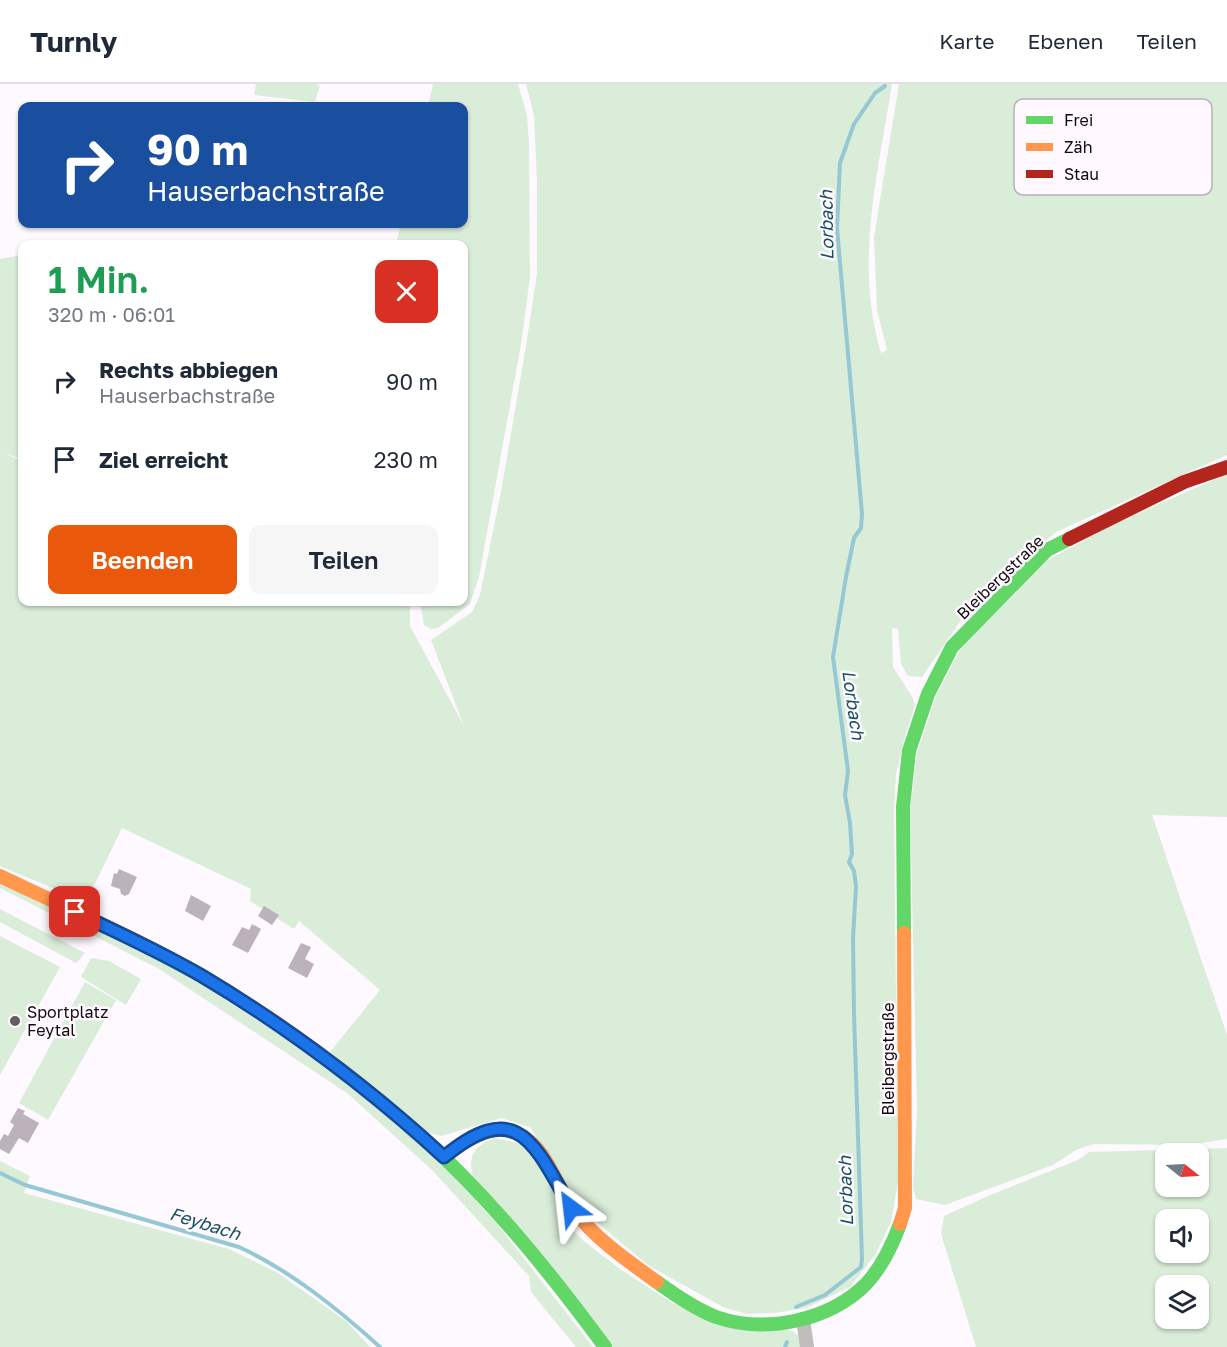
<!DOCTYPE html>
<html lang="de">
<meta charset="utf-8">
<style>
:root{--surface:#fff;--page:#f6f6f7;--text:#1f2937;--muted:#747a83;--line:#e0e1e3;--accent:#ea580c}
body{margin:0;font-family:"Golos Text",sans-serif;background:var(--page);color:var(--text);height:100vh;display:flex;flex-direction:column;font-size:22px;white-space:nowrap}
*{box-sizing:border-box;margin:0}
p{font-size:20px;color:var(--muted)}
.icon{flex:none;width:33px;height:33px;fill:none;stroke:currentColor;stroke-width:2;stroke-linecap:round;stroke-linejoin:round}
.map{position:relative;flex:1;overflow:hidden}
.details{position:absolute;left:18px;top:156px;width:450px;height:366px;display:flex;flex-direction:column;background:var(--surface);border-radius:12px;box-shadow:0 2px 4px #0004}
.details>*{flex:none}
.hud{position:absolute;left:18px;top:18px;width:450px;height:126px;border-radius:12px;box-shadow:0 2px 4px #0004;background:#1a4fa0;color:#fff;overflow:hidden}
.needle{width:39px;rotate:108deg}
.controls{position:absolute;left:1155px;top:1059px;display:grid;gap:12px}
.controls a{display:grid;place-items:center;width:54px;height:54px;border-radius:12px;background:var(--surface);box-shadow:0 2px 4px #0004;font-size:30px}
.pin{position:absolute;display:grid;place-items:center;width:51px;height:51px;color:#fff;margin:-26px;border-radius:12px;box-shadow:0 3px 9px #0006}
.me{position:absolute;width:66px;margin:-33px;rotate:330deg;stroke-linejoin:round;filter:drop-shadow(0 0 4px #0008)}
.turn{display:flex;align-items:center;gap:21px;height:126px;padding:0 30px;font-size:27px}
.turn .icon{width:78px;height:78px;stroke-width:2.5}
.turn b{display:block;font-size:42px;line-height:51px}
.round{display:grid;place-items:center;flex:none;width:63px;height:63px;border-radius:12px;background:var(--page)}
.headline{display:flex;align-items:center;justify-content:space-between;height:102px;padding:0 30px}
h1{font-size:36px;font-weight:600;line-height:45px;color:#1e9e55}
.cta{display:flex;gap:12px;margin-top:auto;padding:12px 30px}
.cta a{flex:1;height:69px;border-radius:12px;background:var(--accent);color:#fff;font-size:24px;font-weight:600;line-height:69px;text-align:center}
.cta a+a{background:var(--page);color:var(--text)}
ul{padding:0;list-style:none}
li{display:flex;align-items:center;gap:18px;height:78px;padding:0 30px}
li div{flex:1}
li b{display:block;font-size:22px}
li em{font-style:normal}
header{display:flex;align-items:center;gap:36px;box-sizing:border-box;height:84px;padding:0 30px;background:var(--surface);border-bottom:2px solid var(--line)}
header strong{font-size:28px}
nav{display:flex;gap:33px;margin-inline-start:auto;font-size:21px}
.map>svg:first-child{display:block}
.green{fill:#daedd9;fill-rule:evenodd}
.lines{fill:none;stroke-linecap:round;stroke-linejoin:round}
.stream{stroke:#96c8d3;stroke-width:4}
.building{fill:#bbb2bb}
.street{stroke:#bfbebd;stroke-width:14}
.fast{stroke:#63d668;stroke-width:14}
.slow{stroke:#ff974d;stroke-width:14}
.jam{stroke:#b3261e;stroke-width:14}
.route-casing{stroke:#114b97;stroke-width:15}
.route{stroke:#1a73e8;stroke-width:10}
.poi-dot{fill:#635e62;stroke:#fff8ff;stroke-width:2}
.labels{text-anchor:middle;stroke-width:5;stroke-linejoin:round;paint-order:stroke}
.street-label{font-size:16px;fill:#0f0b0e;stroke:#fff8ff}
.poi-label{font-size:16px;fill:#0f0b0e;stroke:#fff8ff;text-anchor:start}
.water-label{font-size:18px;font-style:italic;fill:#14535e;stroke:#fff8ff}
.key{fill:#fff8ff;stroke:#b7b1b7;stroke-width:1.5}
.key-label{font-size:16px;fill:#0f0b0e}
</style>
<header>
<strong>Turnly</strong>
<nav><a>Karte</a><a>Ebenen</a><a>Teilen</a></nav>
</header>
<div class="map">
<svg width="1227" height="1263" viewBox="0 0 1227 1263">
<rect width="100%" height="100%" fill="#fef9fe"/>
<!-- green -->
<g class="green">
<path d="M256,0h60l4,2 -5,16 -61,-7z"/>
<path d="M433,0h85l9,31 2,29 1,133 -9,67 -42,233 -9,27 -32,24 -7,1 -7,-4 -4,-23h44v-358h-68l5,-20h63v-118h-36z"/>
<path d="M526,0h366c-14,90 -38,179 -11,269l6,-3 -10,-40 -3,-73 25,-153h328v371l-171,77 -46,39 -45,43 -43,63 -14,-1 -7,-12 -3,-35 -6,-1 1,39 20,31 2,8 -10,30 -9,39 -2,36 4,372 -7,39 -16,33 -25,32 -44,21 -32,5 -27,1 -22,-6 -76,-42 -74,-62 -44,-76 -29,-10 -61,18 -18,-5 -93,-79 50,-62 -81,-69 -5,8 -44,-28 1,-12 -129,-61 -36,74 -86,-36v-607l22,-4v204l-19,-6 19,8v141h388v24l54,100 -33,-86 41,-28 8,-17 21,-103 25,-146 11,-72v-91l-3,-68z"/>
<path d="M1227,390v343l-75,-2 75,220v104l-38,6 -95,-1 -18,6 -23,15 -108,40 -29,-6 -3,-12 4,-78 -7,-299 7,-57 19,-57 27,-52 85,-84 66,-36z"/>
<path d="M0,794l157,78 139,89 64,49 82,69 55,61 96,123h-17l-45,-55 -2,-16 -97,-106 -85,-77 -188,-124 -159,-81z"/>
<path d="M0,825l85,44 -9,10 -76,-41z"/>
<path d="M0,852l60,31 -60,108z"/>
<path d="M91,874l18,3 32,18 -15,26 -45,-28z"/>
<path d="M85,898l31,18 -68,120 -29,-17z"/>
<path d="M495,1054l25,6 17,16 25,47 6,19 17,16 35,27 52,34 121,28 7,6 3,10h-191l-139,-170c-6,-22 2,-32 22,-39z"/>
<path d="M1227,1064v199h-251l-35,-113 3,-18 44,-20 90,-36 11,-8zM1166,1070h32v32h-32zM1166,1136h32v32h-32zM1166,1202h32v32h-32z"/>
<path d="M0,1077l30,15 -6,17 205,56 49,24 69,49 23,25h-370z"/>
</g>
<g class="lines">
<!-- stream -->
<g class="stream">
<path d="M0,1089l25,12 214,62c52,24 99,62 141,100"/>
<path d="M796,1223l29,-12 36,-28 1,-8 -8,-245 -1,-76 3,-52 -2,-15 -5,-9 3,-8 -2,-31 -5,-28 3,-24 -15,-114 13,-80 8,-39 7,-10 1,-14 -25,-286 3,-65 14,-39 21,-31 10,-7"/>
<path d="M785,1263l2,-5"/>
</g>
</g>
<!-- building -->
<g class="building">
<path d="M119,785l18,8 -8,17 -4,2 -4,-2 -1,-5 -9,-3 3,-13 3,1z"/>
<path d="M191,811l20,11 -8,15 -18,-10z"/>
<path d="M264,822l15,9 -7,10 -14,-9z"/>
<path d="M252,840l9,5 -13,24 -16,-8 10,-18 7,3z"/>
<path d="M301,859l10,4 -6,12 9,5 -7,14 -19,-10z"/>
<path d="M18,1024l7,3 -2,3 16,9 -11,20 -9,-5 -10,16 -9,-5v-8l4,-7 4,2 6,-11 -4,-3z"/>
</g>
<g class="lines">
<!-- street -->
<path class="street" d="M803,1235l4,28"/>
<!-- fast -->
<g class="fast">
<path d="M904,849l-1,-126 6,-56 19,-57 24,-47 95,-97 22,-11"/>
<path d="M411,1043c74,65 136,141 194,220"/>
<path d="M657,1198c18,13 38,27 59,35 49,17 113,4 150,-33 16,-17 26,-38 34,-60"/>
</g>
<!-- slow -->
<g class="slow">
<path d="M0,792c67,32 136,62 200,99 76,44 145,95 211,152"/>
<path d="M444,1073c35,-28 70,-44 100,1 11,17 18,36 30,52 21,29 54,51 83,72"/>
<path d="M900,1140l5,-16 -1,-275"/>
</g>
<!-- jam -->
<path class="jam" d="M1069,455l115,-57 43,-15"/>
</g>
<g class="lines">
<!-- route casing -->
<g class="route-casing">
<path id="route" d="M75,828c42,20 86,40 127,64 87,52 167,112 242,181 74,-61 91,-12 127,51"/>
</g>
<!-- route -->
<use href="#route" class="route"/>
</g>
<!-- markers -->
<circle class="poi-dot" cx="15" cy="937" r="6"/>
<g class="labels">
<!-- street labels -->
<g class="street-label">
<text transform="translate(1000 493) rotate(-44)" y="6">Bleibergstraße</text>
<text transform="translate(888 975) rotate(-90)" y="6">Bleibergstraße</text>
</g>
<!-- poi labels -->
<g class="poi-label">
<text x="27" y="934">Sportplatz<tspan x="27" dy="18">Feytal</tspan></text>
</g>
<!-- water labels -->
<g class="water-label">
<text transform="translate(827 141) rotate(-91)" y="6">Lorbach</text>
<text transform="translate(853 621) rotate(82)" y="6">Lorbach</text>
<text transform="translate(846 1107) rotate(-92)" y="6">Lorbach</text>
<text transform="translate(205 1140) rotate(17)" y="6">Feybach</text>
</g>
</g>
<!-- legend -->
<rect x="1014" y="15" width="198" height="96" rx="9" class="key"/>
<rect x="1026" y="32" width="27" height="8" fill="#63d668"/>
<rect x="1026" y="59" width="27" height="8" fill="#ff974d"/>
<rect x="1026" y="86" width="27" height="8" fill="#b3261e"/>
<g class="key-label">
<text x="1064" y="42">Frei</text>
<text x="1064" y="69">Zäh</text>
<text x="1064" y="96">Stau</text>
</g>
</svg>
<div class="controls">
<a><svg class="needle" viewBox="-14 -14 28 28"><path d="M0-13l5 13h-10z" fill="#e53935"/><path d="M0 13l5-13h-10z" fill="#747a83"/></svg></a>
<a><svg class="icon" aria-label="sound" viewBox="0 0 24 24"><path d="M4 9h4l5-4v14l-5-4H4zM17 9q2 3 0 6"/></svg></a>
<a><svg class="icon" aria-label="layers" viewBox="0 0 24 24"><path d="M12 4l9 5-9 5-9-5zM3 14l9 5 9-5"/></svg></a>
</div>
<div class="pin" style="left:75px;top:828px;background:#d93025"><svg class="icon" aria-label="arrive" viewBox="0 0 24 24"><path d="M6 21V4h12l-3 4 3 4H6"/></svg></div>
<svg class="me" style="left:571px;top:1124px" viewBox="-20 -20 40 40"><path d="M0-17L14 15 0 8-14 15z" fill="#1a73e8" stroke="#fff" stroke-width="4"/></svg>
<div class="hud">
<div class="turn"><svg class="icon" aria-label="right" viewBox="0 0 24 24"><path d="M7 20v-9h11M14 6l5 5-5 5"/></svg><div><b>90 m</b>Hauserbachstraße</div></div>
</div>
<section class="details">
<div class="headline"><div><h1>1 Min.</h1><p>320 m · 06:01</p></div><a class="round" style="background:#d93025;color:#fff"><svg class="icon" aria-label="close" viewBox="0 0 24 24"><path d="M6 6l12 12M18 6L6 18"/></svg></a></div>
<ul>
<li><svg class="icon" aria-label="right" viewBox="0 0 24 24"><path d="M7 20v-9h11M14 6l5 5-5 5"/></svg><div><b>Rechts abbiegen</b><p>Hauserbachstraße</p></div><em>90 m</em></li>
<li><svg class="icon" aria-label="arrive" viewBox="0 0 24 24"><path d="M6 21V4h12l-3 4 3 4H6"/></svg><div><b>Ziel erreicht</b></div><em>230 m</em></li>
</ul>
<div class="cta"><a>Beenden</a><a>Teilen</a></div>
</section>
</div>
